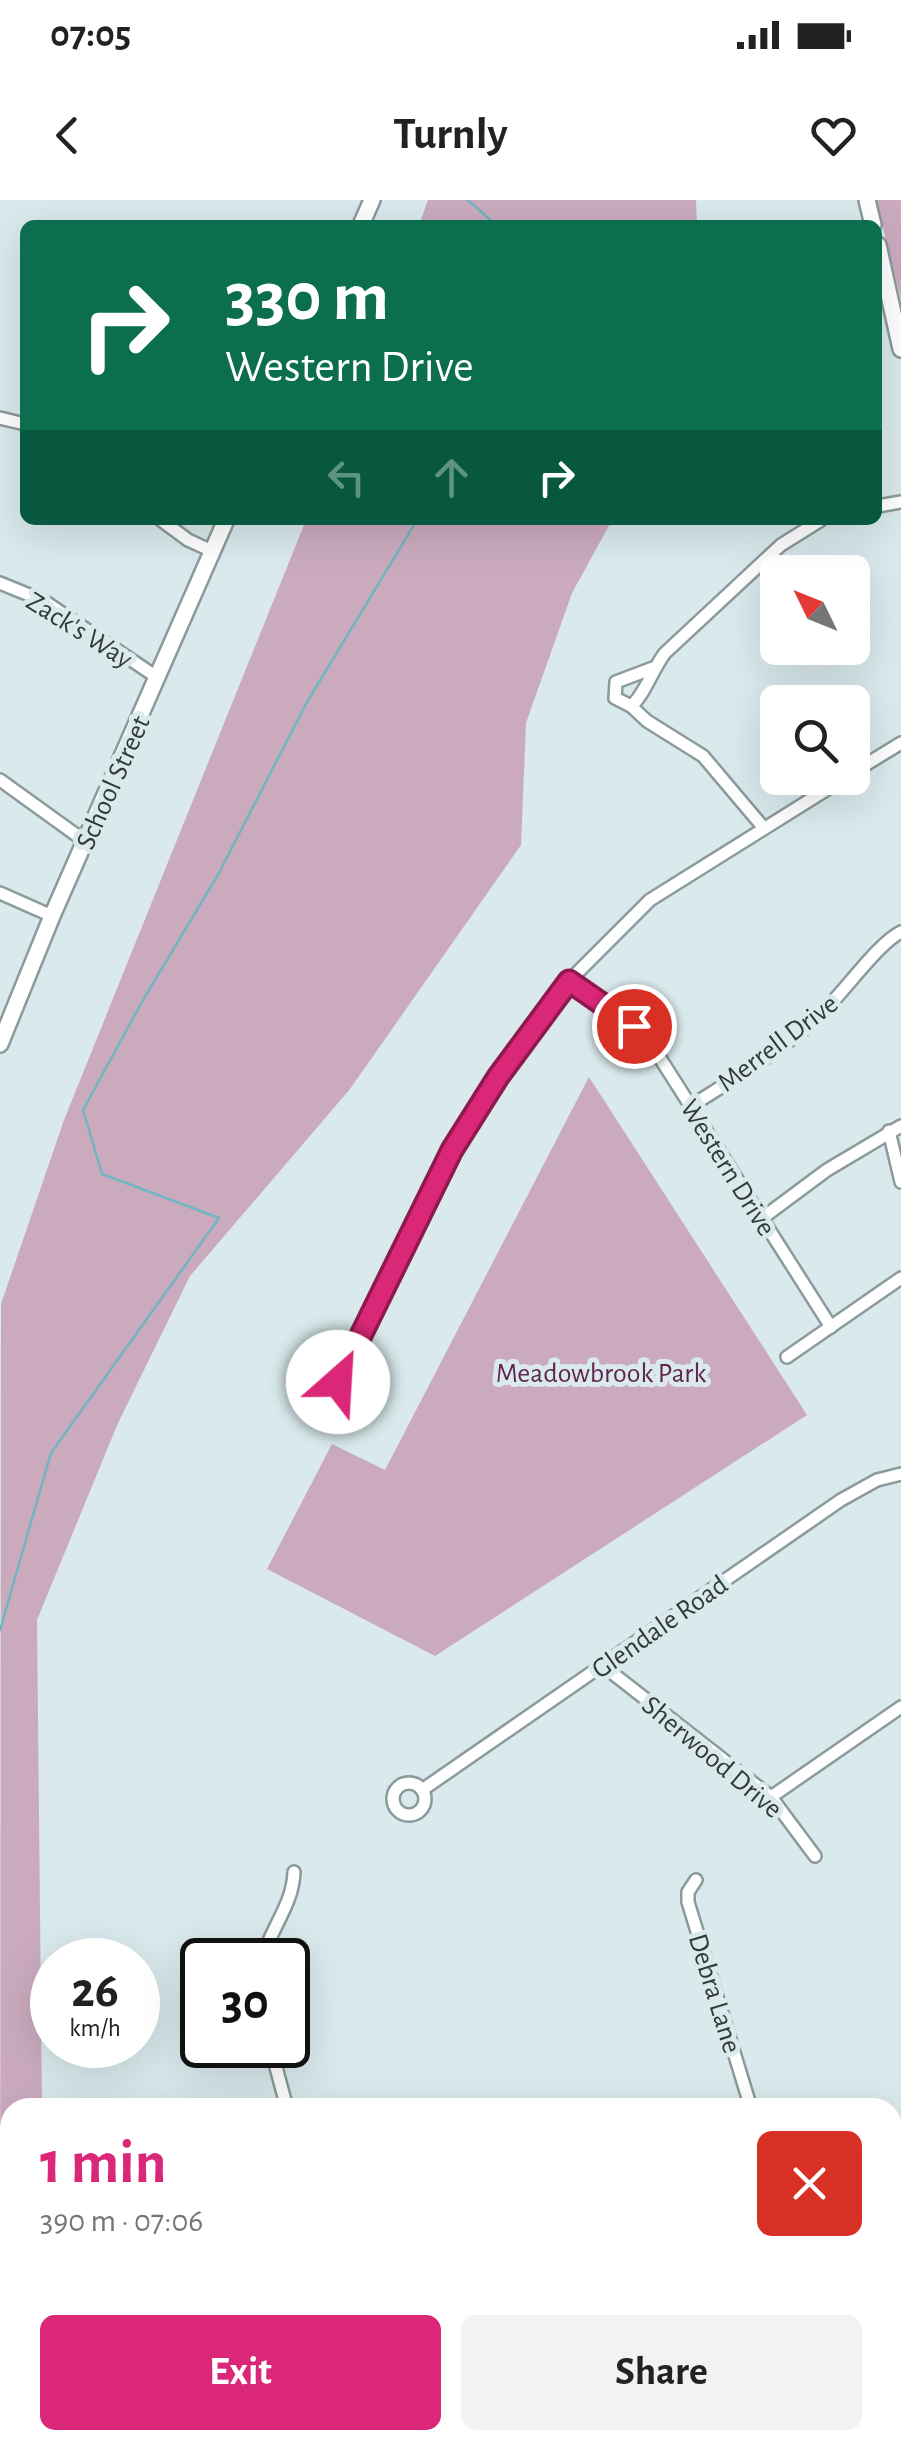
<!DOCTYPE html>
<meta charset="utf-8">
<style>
:root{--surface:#fff;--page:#f2f2f2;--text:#222;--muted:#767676;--accent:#db2777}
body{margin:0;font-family:"Alegreya Sans",sans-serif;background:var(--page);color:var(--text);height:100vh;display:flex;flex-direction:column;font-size:38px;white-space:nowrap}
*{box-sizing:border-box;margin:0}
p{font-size:32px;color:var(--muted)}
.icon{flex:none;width:55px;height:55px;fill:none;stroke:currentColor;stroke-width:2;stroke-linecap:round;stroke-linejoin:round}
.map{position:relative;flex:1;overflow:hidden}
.details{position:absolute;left:0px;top:1898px;width:902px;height:352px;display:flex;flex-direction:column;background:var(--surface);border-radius:30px 30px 0 0;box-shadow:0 10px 40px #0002}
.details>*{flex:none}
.hud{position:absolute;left:20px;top:20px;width:862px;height:305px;border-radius:15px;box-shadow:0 10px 40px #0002;background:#0b6e4f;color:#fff;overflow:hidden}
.needle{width:65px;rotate:313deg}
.tools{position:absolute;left:760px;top:355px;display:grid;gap:20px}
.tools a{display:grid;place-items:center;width:110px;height:110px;border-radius:15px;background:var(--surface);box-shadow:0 10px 40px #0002;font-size:50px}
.speed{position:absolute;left:30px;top:1738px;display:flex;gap:20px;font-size:50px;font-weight:700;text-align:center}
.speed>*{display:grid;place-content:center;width:130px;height:130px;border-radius:50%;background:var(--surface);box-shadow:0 10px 40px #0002;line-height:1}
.speed small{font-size:25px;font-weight:400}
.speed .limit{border:5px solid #111;border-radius:15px;background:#fff;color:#111}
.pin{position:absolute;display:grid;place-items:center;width:85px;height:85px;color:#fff;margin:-42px;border:5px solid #fff;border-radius:50%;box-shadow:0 2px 10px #0007}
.me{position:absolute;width:110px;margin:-55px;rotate:26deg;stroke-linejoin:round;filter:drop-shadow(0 0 8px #0008)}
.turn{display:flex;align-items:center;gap:35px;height:210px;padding:0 40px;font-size:45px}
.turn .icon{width:130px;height:130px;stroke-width:2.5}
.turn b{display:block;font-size:70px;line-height:85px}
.lanes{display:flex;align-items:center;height:95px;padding:0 40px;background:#0003;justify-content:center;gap:50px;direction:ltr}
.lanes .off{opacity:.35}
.round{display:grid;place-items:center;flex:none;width:105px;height:105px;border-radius:15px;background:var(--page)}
.head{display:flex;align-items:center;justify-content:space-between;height:170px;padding:0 40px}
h1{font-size:60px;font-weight:600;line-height:75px;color:var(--accent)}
.primary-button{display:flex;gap:20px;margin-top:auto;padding:20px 40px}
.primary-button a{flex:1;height:115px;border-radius:15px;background:var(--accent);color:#fff;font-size:40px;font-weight:600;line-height:115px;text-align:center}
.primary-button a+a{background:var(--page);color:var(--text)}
.status{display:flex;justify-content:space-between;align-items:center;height:70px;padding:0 50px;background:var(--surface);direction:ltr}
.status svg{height:28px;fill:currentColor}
header{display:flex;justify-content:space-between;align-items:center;height:130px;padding:0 40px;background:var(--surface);font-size:45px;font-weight:600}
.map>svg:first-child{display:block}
.green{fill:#cbaabe}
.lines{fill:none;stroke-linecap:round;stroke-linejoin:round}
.stream{stroke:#70b5c0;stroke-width:2.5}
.minor-casing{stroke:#8b9a9c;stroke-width:16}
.tertiary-casing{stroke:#8b9a9c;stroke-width:20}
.minor{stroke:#fff;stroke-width:11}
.tertiary{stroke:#fff;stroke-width:15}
.route-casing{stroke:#8e194d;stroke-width:25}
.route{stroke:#db2777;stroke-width:18}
.labels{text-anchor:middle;stroke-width:10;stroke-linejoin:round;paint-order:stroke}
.street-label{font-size:28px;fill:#33393a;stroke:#d9e9ec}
.park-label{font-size:28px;fill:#612550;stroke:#d9e9ec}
</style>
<div class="status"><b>07:05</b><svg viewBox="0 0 49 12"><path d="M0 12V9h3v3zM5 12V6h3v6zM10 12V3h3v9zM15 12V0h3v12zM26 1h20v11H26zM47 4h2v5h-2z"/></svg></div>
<header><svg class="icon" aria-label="back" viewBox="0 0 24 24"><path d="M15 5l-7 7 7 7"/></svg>Turnly<svg class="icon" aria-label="heart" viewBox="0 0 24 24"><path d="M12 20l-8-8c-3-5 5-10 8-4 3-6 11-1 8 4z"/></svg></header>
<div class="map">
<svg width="901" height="2249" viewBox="0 0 901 2249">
<rect width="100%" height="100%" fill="#d9e9ec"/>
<!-- green -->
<g class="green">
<path d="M428,0h268l1,25h-278z"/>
<path d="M876,0h25v99z"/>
<path d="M306,320h306l-40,73 -46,130 -5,122 -171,244 -160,187 -72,147 -81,197 5,487 -32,1v332h51v9h-61l1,-1145 63,-184z"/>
<path d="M589,877l218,338 -372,241 -168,-87 65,-125 53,26z"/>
</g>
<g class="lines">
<!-- stream -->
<g class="stream">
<path d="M468,0l28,25"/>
<path d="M0,1430l51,-177 168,-235 -117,-44 -19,-64 60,-110 76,-127 88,-171 110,-182"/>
</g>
<!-- minor casing -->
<g class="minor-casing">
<g id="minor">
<path d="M0,218l25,6"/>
<path d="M878,306l23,-4"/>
<path d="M161,320l27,20 24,11"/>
<path d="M0,383l44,18 114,77"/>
<path d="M631,506l-16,-8 1,-16 37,-14"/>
<path d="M852,573l49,-30"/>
<path d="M0,580l86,62"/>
<path d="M763,627l-60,-71 -56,-35 -16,-15c13,-10 22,-38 34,-53l116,-108 40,-25"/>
<path d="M0,693l52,23"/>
<path d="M569,781l77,55 185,291"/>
<path d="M691,906c44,-28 90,-55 128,-90 23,-21 59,-73 82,-84"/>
<path d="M889,931l12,51"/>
<path d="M761,1019l66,-49 74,-44"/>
<path d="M787,1157l114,-79"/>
<path d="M337,1182l115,-232 45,-73 72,-96 81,-81 195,-122"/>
<path d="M602,1465l169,132 44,59"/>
<circle cx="409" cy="1599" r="16"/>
<path d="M422,1590l419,-290 36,-20 24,-6"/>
<path d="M771,1597l130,-90"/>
<path d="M696,1680l-8,12v10l63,206"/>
<path d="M262,1760c8,-31 31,-55 32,-88"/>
<path d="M270,1845l17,63"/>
<path d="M181,2240l4,9"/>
<path d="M839,2240l3,9"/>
</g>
</g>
<!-- tertiary casing -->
<g class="tertiary-casing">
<g id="tertiary">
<path d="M867,0l6,25"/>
<path d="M361,25l11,-25"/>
<path d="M878,45l23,104"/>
<path d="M0,844l52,-128 174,-396"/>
<path d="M892,2037l9,-5"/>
<path d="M519,2249l16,-9"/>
</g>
</g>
<!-- minor -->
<use href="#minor" class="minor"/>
<!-- tertiary -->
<use href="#tertiary" class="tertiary"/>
</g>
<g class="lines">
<!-- route casing -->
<g class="route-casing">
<path id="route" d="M338,1182l114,-232 46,-73 71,-96 65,45"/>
</g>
<!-- route -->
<use href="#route" class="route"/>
</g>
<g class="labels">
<!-- street labels -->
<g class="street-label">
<text transform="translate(80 429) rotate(32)" y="10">Zack's Way</text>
<text transform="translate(112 582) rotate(-66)" y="10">School Street</text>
<text transform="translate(777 842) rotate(-37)" y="10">Merrell Drive</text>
<text transform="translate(729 967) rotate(58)" y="10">Western Drive</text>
<text transform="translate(659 1426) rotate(-35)" y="10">Glendale Road</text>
<text transform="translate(713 1556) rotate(40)" y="10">Sherwood Drive</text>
<text transform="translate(716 1793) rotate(73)" y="10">Debra Lane</text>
</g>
<!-- park labels -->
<g class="park-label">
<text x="601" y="1182">Meadowbrook Park</text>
</g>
</g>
</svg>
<div class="tools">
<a><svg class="needle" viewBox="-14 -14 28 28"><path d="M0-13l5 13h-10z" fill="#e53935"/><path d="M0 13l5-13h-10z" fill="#767676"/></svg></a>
<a><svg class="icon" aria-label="search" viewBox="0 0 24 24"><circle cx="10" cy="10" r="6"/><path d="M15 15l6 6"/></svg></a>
</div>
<div class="speed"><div>26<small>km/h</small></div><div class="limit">30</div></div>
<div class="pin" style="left:634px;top:826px;background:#d93025"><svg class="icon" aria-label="arrive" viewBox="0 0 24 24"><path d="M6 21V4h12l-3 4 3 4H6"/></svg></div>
<svg class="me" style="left:338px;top:1182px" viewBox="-20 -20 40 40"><circle r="19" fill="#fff"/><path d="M0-13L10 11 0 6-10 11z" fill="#db2777"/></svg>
<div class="hud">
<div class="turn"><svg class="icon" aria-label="right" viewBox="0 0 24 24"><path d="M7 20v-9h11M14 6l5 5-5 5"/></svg><div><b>330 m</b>Western Drive</div></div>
<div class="lanes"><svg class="icon off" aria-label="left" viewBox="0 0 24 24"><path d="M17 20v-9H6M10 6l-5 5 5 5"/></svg><svg class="icon off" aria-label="ahead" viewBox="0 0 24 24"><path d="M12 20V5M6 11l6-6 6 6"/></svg><svg class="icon" aria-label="right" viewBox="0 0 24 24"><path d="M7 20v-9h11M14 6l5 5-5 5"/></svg></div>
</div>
<section class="details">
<div class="head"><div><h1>1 min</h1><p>390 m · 07:06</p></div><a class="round" style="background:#d93025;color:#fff"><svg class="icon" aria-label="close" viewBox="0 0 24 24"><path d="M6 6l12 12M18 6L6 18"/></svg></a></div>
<div class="primary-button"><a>Exit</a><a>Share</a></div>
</section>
</div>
